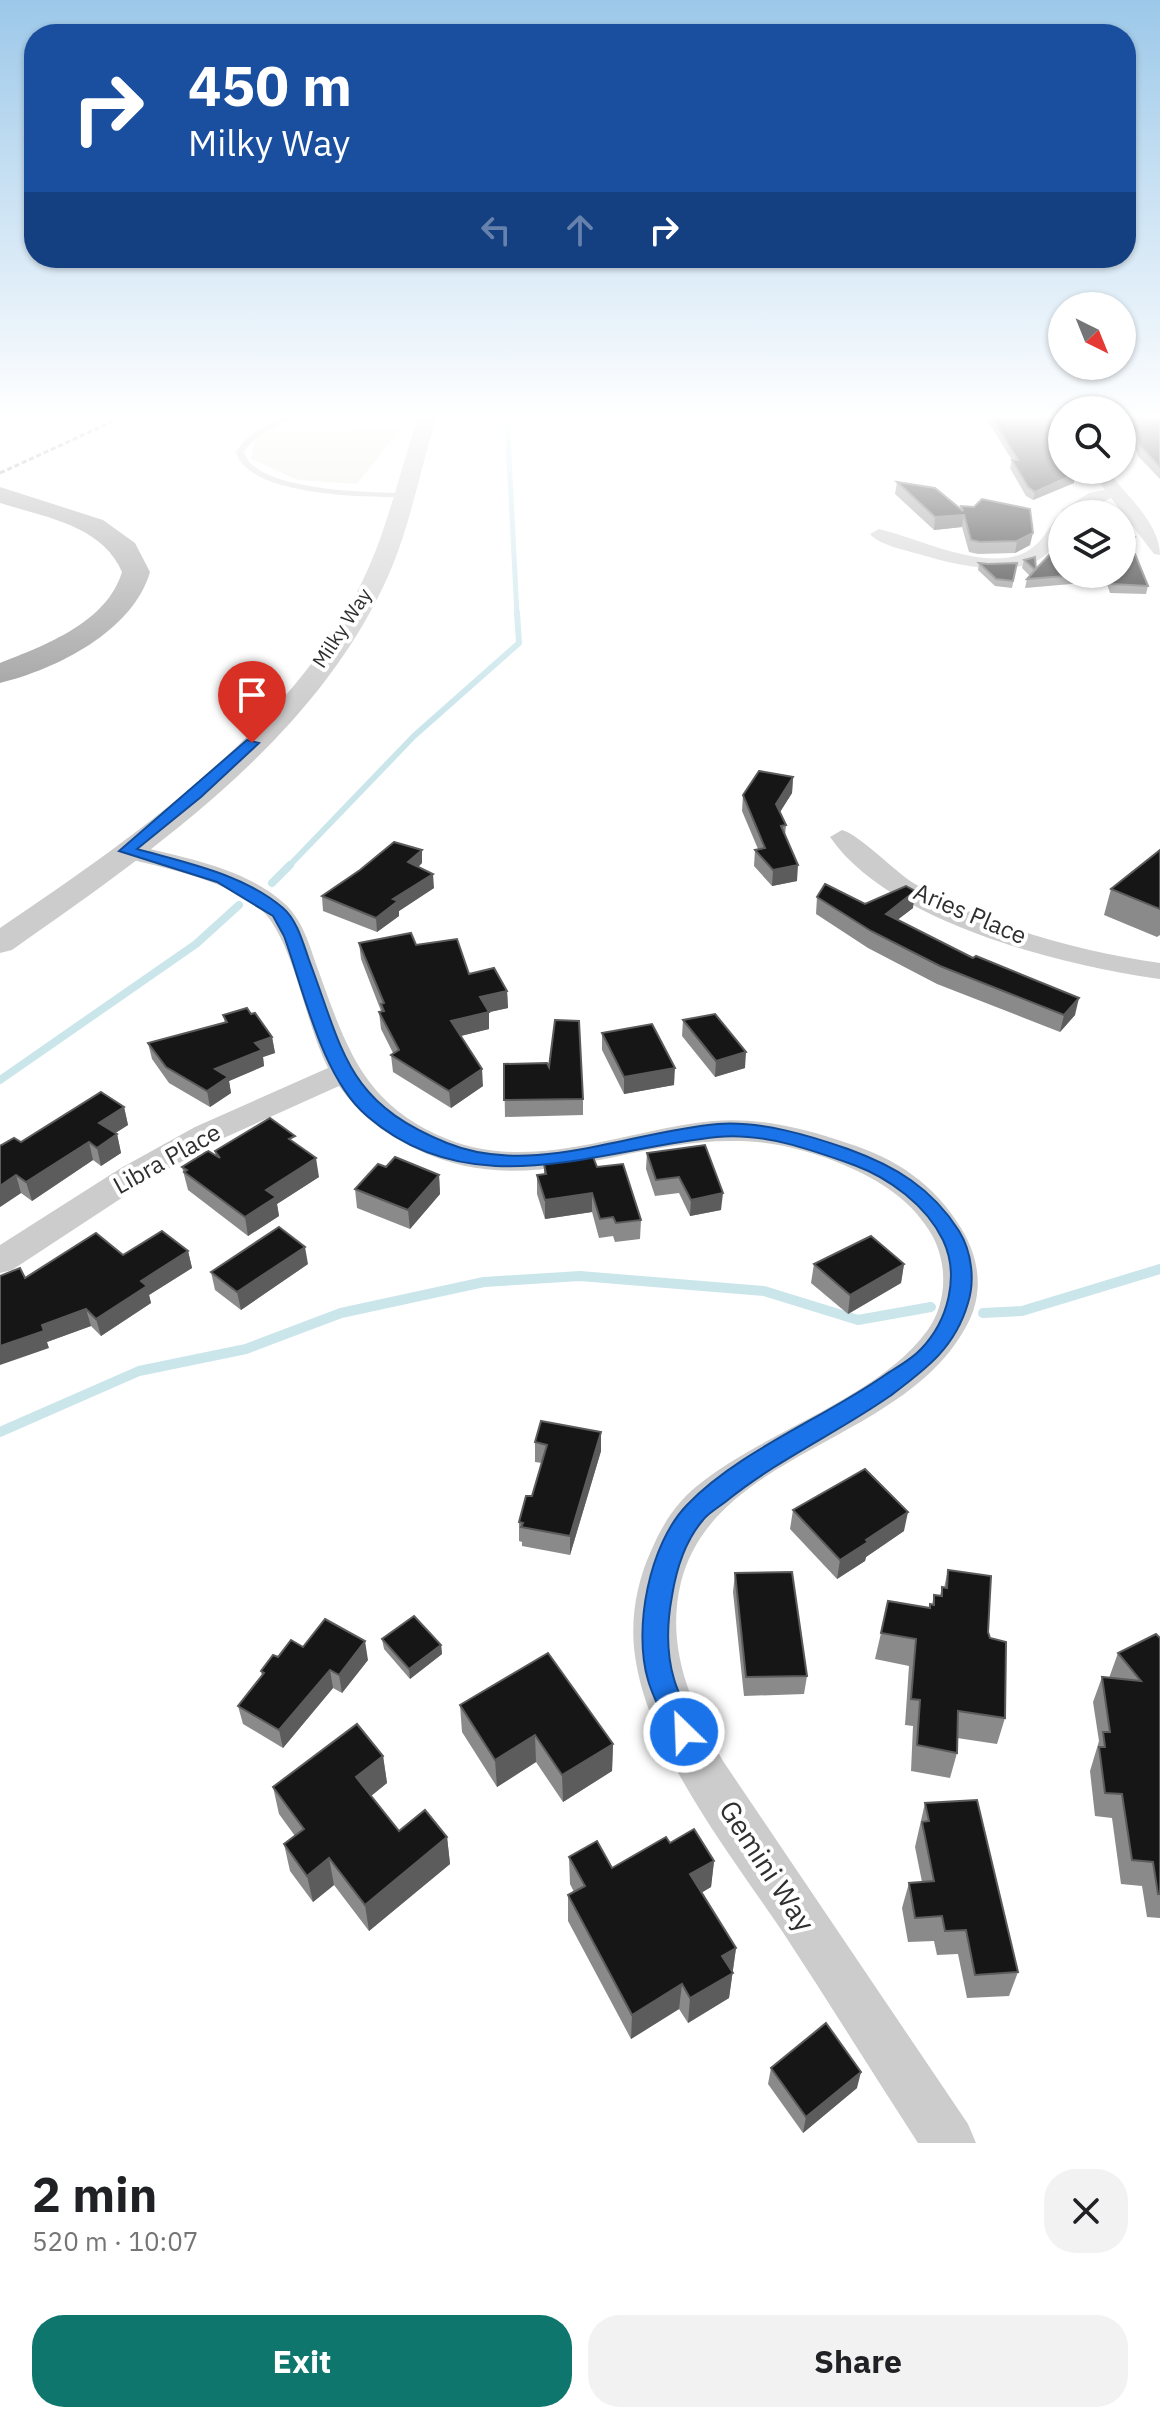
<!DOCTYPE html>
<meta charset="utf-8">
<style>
:root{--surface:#fff;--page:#f2f2f2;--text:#202124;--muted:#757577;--accent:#0f766e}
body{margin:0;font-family:"IBM Plex Sans",sans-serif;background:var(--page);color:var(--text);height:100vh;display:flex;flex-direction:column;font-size:30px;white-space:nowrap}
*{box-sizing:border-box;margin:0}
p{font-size:26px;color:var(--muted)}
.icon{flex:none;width:44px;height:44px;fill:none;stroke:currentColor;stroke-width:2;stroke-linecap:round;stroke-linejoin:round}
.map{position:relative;height:2143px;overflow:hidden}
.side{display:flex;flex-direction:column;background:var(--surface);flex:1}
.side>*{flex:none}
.banner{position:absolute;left:24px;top:24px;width:1112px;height:244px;border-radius:32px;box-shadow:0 2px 6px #0004;background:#1a4fa0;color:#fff;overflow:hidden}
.needle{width:52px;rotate:137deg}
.controls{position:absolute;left:1048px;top:292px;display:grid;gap:16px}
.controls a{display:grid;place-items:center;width:88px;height:88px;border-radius:50%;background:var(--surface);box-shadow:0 2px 6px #0004;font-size:40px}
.pin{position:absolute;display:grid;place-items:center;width:68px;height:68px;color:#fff;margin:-82px -34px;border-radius:50% 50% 50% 0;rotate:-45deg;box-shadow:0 0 8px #0007}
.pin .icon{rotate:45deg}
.me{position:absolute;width:88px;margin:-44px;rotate:336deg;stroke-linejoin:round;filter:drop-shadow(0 0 6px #0008)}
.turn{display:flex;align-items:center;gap:28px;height:168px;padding:0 32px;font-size:36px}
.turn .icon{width:104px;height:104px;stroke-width:2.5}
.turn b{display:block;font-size:56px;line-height:68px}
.lanes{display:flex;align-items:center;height:76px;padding:0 32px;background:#0003;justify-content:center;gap:40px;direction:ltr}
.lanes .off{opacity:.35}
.round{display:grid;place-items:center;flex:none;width:84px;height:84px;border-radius:32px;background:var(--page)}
.head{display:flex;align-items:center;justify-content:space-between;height:136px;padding:0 32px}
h1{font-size:48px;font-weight:800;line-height:60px}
.action{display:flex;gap:16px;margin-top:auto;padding:16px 32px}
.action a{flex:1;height:92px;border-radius:32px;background:var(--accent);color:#fff;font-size:32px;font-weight:800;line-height:92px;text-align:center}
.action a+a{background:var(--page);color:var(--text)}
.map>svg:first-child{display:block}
.green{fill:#e8ecde}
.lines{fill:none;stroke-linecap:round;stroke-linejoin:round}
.stream-far3{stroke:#cbe6eb;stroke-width:5}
.stream-far2{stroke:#cbe6eb;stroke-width:6}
.stream-far1{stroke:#cbe6eb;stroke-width:8}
.stream{stroke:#cbe6eb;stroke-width:10}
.service{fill:#ccc;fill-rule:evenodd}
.minor{fill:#ccc;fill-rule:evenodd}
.tertiary{fill:#ccc;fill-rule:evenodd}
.trunk{fill:#9e9e9e;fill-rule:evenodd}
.rail{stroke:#848484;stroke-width:3;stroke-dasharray:5 3;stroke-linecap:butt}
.wall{fill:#8a8a8a}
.shaded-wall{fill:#5c5c5c}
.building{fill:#161616;stroke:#5c5c5c;stroke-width:2}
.route{fill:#1a73e8;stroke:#114b97;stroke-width:2}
.labels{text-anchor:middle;stroke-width:8;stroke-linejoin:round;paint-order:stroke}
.far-street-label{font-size:20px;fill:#2f2f2f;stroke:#fff}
.street-label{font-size:24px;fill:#2f2f2f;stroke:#fff}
.near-street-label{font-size:28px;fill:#2f2f2f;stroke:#fff}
</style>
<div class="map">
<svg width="1160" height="2143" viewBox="0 0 1160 2143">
<rect width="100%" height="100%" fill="#fff"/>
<!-- green -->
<path class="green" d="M399,430l-42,54 -59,-4 -47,-21 3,-17 13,-10z"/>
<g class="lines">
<!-- stream-far3 -->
<path class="stream-far3" d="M507,418l10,197"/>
<!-- stream-far2 -->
<path class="stream-far2" d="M288,867l126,-131 105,-93 -2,-30"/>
<!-- stream-far1 -->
<g class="stream-far1">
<path d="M272,883l18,-18"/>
<path d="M0,1080l196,-136 43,-39"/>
</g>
<!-- stream -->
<g class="stream">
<path d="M983,1313l39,-2 138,-42"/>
<path d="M0,1432l139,-61 107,-22 95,-36 143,-31 96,-6 184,15 94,29 73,-13"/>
</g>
<!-- service -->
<path class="service" d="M282,418h10c-18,12 -36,15 -48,34 11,39 124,40 157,41l4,2 -4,2c-37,0 -153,-1 -165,-45 12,-19 27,-25 46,-34z"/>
<!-- minor -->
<g class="minor">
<path d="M1090,470h17c18,24 53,53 53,85l-6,-1 -43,-56 -31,16h-18c0,75 -93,55 -140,41 -16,-5 -41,-9 -52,-21l9,-5c40,9 115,48 153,19 10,-7 17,-20 24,-30l5,-1 1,-7 27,-17 16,-3z"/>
<path d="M842,830c17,4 53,42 73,54 74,43 161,67 245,79v16c-97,-13 -272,-57 -330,-142z"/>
<path d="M126,843c53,14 117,23 159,61 17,16 24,39 31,60 30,82 46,142 134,176 84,33 178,-11 263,-19 45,-4 91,7 134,22 49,15 87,41 114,85 19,31 23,65 6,97 -62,118 -252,125 -286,257 -16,66 10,123 42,179l245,363 8,19h-58c-46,-71 -90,-142 -136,-212 -52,-77 -134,-181 -147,-275 -5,-36 1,-72 16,-105 11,-26 25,-48 46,-65 66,-54 181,-88 230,-155 20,-27 21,-65 6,-94 -19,-35 -53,-57 -89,-72 -35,-15 -75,-25 -113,-24 -113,0 -205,62 -317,7 -31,-15 -55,-34 -75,-62l-122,55 -74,43 -131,86 -12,3v-28l121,-77 74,-41 133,-59c-22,-44 -30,-104 -55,-144 -26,-42 -111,-56 -156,-68l-4,-5z"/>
</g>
<!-- tertiary -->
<path class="tertiary" d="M418,418h18c-17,56 -27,115 -52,167 -75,159 -233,267 -372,365l-12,3v-25c131,-89 289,-197 361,-344 26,-52 38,-111 57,-166z"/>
<!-- trunk -->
<path class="trunk" d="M0,487l103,33 32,23 15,29c-17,59 -93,97 -150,111v-20c46,-18 107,-41 122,-91 -20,-47 -78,-55 -122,-69z"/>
<!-- rail -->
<path class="rail" d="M0,473l120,-55"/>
</g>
<!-- wall -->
<g class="wall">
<path d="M986,418h64l24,65 -41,17 -7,-4 -16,-28 2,-8z"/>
<path d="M1122,418h38v61l-22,-23 -4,-13 -12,-3z"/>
<path d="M897,482l64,28v-4l69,39 -15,8 -37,1 -9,-2 -7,-25 -28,3 -39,-36z"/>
<path d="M1122,534l11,11 -4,8 19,33 -2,8 -36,-1 -4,-12 -81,7 2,-9 3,-3 -8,-8 2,-8 12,9 26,5h60z"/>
<path d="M979,563l9,1 29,-1 -5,25 -17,-2 -17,-16z"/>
<path d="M793,777l-1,16 -12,19 6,13 -1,10 12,46 -25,5 -18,-20 1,-16 3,-1 -16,-38 1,-16z"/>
<path d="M1160,850v85l-3,2 -53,-22 7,-26z"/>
<path d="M422,863l-4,4 16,21 -35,23v5l-22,16 -54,-21 -1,-15z"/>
<path d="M817,897l48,7 48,4 -16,12 178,95 -15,17 -123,-48 -69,-36 -52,-34z"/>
<path d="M359,943l57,2 53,29 38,17 1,17 -19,4v17l-28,7 22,50 -32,22 -58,-36 -2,-17 2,-2 -12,-24 -2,-17 2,-1 -20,-52z"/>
<path d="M251,1014l21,23 3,16 -12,4 1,9 -35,15 2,12 -21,14 -41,-24 -17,-24 -4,-16 77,-20 -2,-8z"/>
<path d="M683,1020l62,48 -30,9 -33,-41z"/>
<path d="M602,1033l72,52 -50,9 -22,-44z"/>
<path d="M504,1064l45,3 34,32v16l-78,2z"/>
<path d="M124,1107l4,18 -13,8 2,1 4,19 -20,13 -8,-6 -61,41 -11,-8 -21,14 21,-65z"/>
<path d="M296,1144l23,33 -42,27 2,12 -31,20 -60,-46 -6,-23 34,-11 -1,-5z"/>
<path d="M705,1145l16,65 -31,6 -11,-23 -24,3 -9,-27 1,-16z"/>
<path d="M544,1164l53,3 44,53 -1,19 -25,3 -2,-6 -14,2 -7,-26 -47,7 -8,-25v-19l7,-1z"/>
<path d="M386,1167l53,8 1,19 -30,35 -53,-21 -2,-19z"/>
<path d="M188,1251l4,17 -43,27 2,8 -50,33 -10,-10 -44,16 2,6 -24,-70 98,-23z"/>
<path d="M308,1264l-67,46 -26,-20 -4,-18z"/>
<path d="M814,1264h90l-3,19 -53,31 -37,-31z"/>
<path d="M535,1442l66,9 -31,104 -48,-9v-4l-3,-1v-19l13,-26 10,-33 -7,-1z"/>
<path d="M793,1510l111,21 -38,26 -1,4 -28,18 -47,-50z"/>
<path d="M948,1570l40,62 17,86 -8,26 -40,-6v15l-7,25 -39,-7 2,-45 -8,-1 4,-59 -34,-7 6,-26 48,-25 3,-3 2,-10 6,1 2,-9 2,1z"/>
<path d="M735,1573l72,103 -3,18 -60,2 -11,-104z"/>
<path d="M1160,1638v280l-13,-1 -5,-31 -21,-2 -9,-66 -17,-2 -5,-45 9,-30 -6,-39 9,-25 7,1 9,-25z"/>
<path d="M382,1639l59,6 1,9 -32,25 -26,-30z"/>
<path d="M303,1647l65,13 -26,33 -9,-5 -50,60 -40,-24 -5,-18 24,-30 -1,-5 17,-14z"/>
<path d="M460,1705l153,39 -1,27 -49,31 -27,-40 -39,25 -35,-55z"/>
<path d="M383,1756l4,27 -16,13 28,35 48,6 3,27 -81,67 -35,-46 -21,17 -23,-31 -6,-27 11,-8 -16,-22 -6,-27z"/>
<path d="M925,1803l93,169 -9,24 -42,2 -9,-44 -21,1 -3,-14 -26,1 -6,-34 7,-25 13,-1 -7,-35z"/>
<path d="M670,1843l44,18 -3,26 -9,5 34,56 -7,50 -41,25 -9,-14 -48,30 -63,-118v-26l6,-3 -4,-8 -1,-27 43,11z"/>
<path d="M771,2068l86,20 -54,45 -35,-49z"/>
</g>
<!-- shaded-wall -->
<g class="shaded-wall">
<path d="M1075,474l-1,9 -41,17 2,-8z"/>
<path d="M964,515l-2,12 -28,3 1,-13z"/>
<path d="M1033,533l-3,12 -15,8 2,-12z"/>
<path d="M1135,537l-2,8 -9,16 2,-8z"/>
<path d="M793,777l-1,16 -17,27 1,-16z"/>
<path d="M422,850v13l-13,13 -1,-14z"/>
<path d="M798,865l-1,16 -25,5 1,-16z"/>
<path d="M433,874l1,14 -35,23v5l-22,16 -1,-14 17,-19z"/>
<path d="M915,891l-2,17 -30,23 3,-17z"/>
<path d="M507,991l1,17 -27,6 -1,-17z"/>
<path d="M1079,998l-4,17 -15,17 4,-17z"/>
<path d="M489,1012v17l-37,9 -1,-17z"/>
<path d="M272,1037l3,16 -12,4 1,9 -35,15 2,12 -21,14 -3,-16 8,-22 40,-26z"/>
<path d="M746,1052l-1,16 -30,9 1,-16z"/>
<path d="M675,1068l-1,17 -50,9v-17z"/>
<path d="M482,1069l1,17 -32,22 -2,-17z"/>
<path d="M124,1107l4,18 -25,16 -4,-18z"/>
<path d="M117,1134l4,19 -20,13 -4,-18z"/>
<path d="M89,1142l4,18 -61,41 -6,-19z"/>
<path d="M316,1158l3,19 -42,27 2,12 -31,20 -3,-19 21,-27z"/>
<path d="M16,1175l5,18 -21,14v-21z"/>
<path d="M439,1175l1,19 -30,35 -2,-19z"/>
<path d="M592,1193v19l-47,7v-19z"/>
<path d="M723,1193l-2,17 -31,6 1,-16z"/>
<path d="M305,1247l3,17 -67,46 -4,-18z"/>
<path d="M188,1251l4,17 -43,27 2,8 -50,33 -5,-17 45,-38z"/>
<path d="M904,1264l-3,19 -53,31 2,-19z"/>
<path d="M86,1309l5,17 -44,16 2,6 -49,17v-19l42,-21z"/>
<path d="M601,1432v19l-31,104v-19z"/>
<path d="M908,1512l-4,19 -38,26 -1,4 -28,18 3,-19 26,-20z"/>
<path d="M365,1641l3,19 -26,33 -3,-18z"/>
<path d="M441,1645l1,9 -32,25 -1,-10z"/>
<path d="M330,1670l3,18 -50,60 -4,-18z"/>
<path d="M535,1735l1,27 -39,25 -2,-27z"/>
<path d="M613,1744l-1,27 -49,31 -1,-27z"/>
<path d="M383,1756l4,27 -26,21 -5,-27z"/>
<path d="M447,1837l3,27 -81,67 -4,-26z"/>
<path d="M329,1858l5,27 -21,17 -6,-26z"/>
<path d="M714,1861l-3,26 -23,14 2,-27z"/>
<path d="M736,1948l-7,50 -41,25 2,-25 32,-42z"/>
<path d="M682,1984l-3,25 -48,30 1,-24z"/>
<path d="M861,2072l-4,16 -54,45 3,-16z"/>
</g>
<!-- building -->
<g class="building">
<path d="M992,418h58l2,3 5,17 3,1 2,5v26h11l2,4 -40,18 -7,-5 -16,-27h6z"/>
<path d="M1122,418h38v49l-20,-21 -4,-13 -14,-3z"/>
<path d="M897,482l38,6 28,23 -2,-5 13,1 8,-8 48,10 3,24 -16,8 -37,1 -9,-2 -7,-25 -29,2z"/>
<path d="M1122,534l13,3 -9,16 9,1 13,32 -36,-2 -3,-10h13z"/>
<path d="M1062,541v33h29l-64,5 8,-9 -11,-10 11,-3 1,12z"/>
<path d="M979,563l9,1 29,-1 -4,18 -17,-2z"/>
<path d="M759,771l34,6 -17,27 10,21 -5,1 17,39 -25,5 -18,-20 10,-2 -22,-53z"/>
<path d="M394,842l28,8 -14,12 25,12 -40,25 5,2 -22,17 -54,-22 38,-26z"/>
<path d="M1160,850v59l-49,-20z"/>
<path d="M825,884l40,20 41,-18 9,5 -29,23 87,44 3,-2 103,42 -15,17 -124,-49 -69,-35 -54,-34z"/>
<path d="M411,933l5,12 41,-6 12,35 25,-6 13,23 -27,6 9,15 -38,9 31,48 -33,22 -58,-36 8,-5 -20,-38 5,-1 -3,-7 3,-1 -25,-60z"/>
<path d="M247,1008l4,6 4,-1 17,24 -17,6 7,7 -47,19 13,8 -21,14 -41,-24 -18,-24 79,-21 -4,-7z"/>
<path d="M715,1014l31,38 -30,9 -33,-41z"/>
<path d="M555,1020l24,1 4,78 -79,1v-36l43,-1 2,4z"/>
<path d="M652,1024l23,44 -51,9 -22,-44z"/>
<path d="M101,1092l23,15 -25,16 18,11 -20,14 -8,-6 -63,40 -10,-7 -16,11v-40l14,-8 7,4z"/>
<path d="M270,1118l25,18 -6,3 27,19 -50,32 10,7 -31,20 -61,-45 3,-2 -5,-3 26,-16 12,7 -5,-7z"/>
<path d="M705,1145l18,48 -32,7 -12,-23 -23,3 -9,-27z"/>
<path d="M395,1157l44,18 -31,35 -53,-21 23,-25 8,3z"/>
<path d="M593,1157l4,10 26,-3 18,56 -25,3 -3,-6 -13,2 -8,-26 -47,7 -8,-25 9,-1 -2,-10z"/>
<path d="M279,1227l26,20 -68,45 -26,-20z"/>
<path d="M162,1231l26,20 -47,30 6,5 -51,33 -10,-10 -44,16 2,6 -44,15v-70l20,-8 5,10 71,-45 27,22z"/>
<path d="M871,1236l33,28 -54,31 -36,-31z"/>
<path d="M541,1421l60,11 -31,104 -49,-9 2,-4 -4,-1 7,-26h6l15,-51 -12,-3z"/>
<path d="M865,1469l43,43 -42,28 2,2 -28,18 -47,-50z"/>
<path d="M948,1570l43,6 -3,56 2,6 16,4 -1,76 -47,-7 -1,42 -40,-8 3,-45 -9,-1 5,-60 -35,-6 7,-32 42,7v-4l4,1v-10l8,1v-9l5,1z"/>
<path d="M792,1572l15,104 -61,1 -11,-104z"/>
<path d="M414,1616l27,29 -32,24 -27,-30z"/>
<path d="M325,1619l40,22 -26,34 -9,-5 -51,60 -41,-24 26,-33 -3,-2 12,-16 5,2 13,-17 12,7z"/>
<path d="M1156,1634l4,4v256h-2l-5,-32 -21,-2 -10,-66 -17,-1 -6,-46h6l-2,-15h7l-8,-55 39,4 -23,-28z"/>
<path d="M548,1653l65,91 -51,31 -27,-40 -40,25 -35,-55z"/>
<path d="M357,1724l26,32 -27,21 43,54 26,-21 22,27 -82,68 -36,-47 -22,18 -23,-32 20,-15 -31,-42z"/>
<path d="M977,1800l41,172 -43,3 -9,-45 -21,1 -3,-15 -27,2 -6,-35 25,-2 -12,-59 7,-1 -4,-18z"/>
<path d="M694,1829l20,32 -24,13 46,74 -14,8 11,17 -43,25 -8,-14 -50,31 -64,-120 17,-9 -16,-29 28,-16 15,27 54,-31 4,6z"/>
<path d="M826,2023l35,49 -55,45 -35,-49z"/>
</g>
<!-- sky -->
<linearGradient id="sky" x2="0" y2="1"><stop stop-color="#9cc8e9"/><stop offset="0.58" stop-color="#fff"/><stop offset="1" stop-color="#fff" stop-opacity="0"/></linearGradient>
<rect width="1160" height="718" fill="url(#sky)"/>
<!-- route -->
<path class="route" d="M247,740l12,3 -58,54 -64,52c50,14 106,25 146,59 14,12 20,35 26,52 35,93 37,142 138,183 85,35 184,-12 271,-19 43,-3 90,11 130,25 47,17 84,39 111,82 13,21 16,50 9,72 -13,45 -42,66 -78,93 -53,37 -111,63 -161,103 -8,7 -20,13 -26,21 -18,21 -27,51 -31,76 -5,27 -6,56 2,83 5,18 16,36 24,53l-4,9 -10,4 -9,-4c-9,-20 -21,-40 -27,-61 -15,-51 1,-136 39,-175 50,-53 137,-87 198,-130 12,-8 26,-15 36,-26 27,-28 39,-73 22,-109 -17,-35 -54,-62 -89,-75 -42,-15 -92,-33 -137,-28 -118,12 -245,70 -350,-21 -45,-38 -63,-125 -83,-180l-11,-20 -56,-34 -98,-31z"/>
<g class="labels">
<!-- far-street labels -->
<g class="far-street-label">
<text transform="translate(342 628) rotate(-57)" y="7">Milky Way</text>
</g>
<!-- street labels -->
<g class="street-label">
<text transform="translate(970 914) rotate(23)" y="8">Aries Place</text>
<text transform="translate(167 1159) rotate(-29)" y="8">Libra Place</text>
</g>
<!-- near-street labels -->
<g class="near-street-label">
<text transform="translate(767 1866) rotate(57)" y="10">Gemini Way</text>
</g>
</g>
</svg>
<div class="controls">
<a><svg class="needle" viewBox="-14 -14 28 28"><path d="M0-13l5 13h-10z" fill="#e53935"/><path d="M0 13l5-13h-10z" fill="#757577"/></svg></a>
<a><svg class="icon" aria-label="search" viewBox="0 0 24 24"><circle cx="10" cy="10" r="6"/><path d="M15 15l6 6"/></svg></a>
<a><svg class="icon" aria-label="layers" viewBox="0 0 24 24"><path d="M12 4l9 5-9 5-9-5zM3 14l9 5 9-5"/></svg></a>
</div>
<div class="pin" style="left:252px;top:743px;background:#d93025"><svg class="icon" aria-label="arrive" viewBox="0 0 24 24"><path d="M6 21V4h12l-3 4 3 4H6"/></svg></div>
<svg class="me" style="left:684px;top:1732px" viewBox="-20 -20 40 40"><circle r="17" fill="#1a73e8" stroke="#fff" stroke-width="3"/><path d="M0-11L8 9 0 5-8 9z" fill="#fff"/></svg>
<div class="banner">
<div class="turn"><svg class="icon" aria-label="right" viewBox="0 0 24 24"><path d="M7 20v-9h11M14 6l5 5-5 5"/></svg><div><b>450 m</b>Milky Way</div></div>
<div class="lanes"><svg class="icon off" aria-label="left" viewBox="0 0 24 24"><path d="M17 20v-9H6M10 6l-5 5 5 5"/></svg><svg class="icon off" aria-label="ahead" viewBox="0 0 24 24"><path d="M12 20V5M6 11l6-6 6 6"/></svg><svg class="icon" aria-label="right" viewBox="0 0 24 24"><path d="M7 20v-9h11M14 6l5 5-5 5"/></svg></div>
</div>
</div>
<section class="side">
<div class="head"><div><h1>2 min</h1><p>520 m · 10:07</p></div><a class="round"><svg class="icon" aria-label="close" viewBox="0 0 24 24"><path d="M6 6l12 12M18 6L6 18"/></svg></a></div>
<div class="action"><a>Exit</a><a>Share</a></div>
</section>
